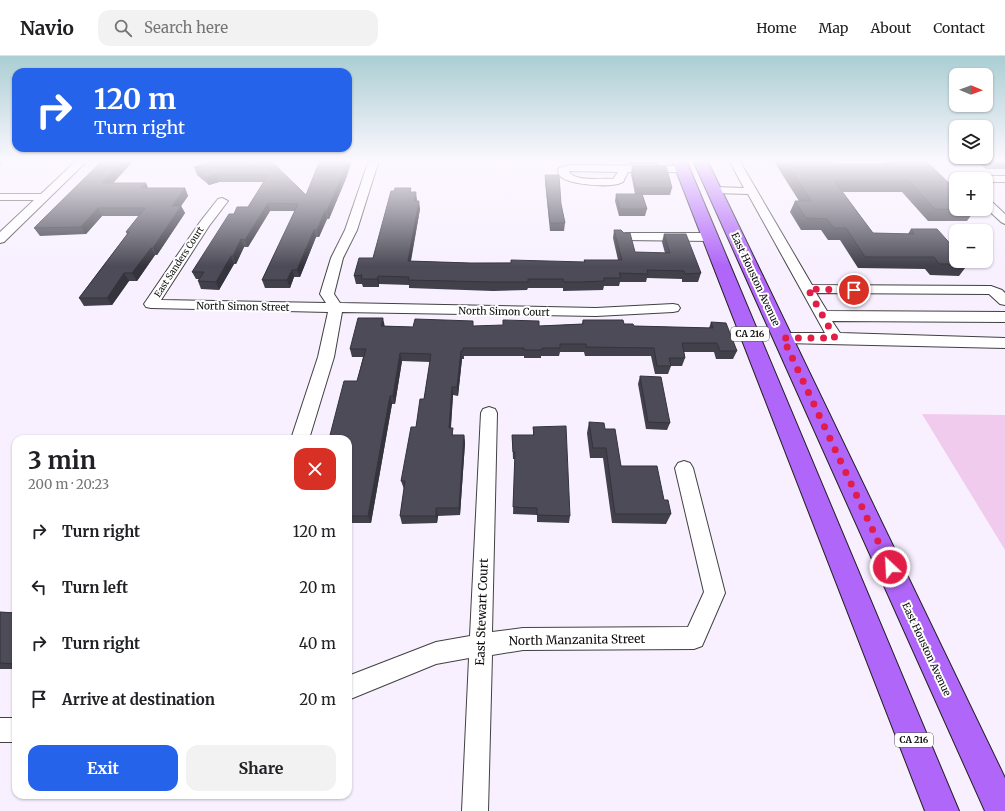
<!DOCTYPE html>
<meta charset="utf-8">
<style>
:root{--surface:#fff;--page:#f2f2f2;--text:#202124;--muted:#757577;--line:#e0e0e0;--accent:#2563eb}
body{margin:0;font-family:Merriweather,serif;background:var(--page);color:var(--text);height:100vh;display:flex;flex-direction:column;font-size:15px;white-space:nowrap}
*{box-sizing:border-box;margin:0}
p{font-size:13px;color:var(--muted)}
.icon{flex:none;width:22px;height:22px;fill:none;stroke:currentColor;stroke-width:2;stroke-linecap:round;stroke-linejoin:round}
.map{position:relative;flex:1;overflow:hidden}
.panel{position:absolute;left:12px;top:379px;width:340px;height:364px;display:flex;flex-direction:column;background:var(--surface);border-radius:12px;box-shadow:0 1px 3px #0004}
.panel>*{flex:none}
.hud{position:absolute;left:12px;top:12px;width:340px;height:84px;border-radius:12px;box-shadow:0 1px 3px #0004;background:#2563eb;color:#fff;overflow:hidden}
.needle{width:26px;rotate:91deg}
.buttons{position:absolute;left:949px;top:12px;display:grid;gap:8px}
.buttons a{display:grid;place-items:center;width:44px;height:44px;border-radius:8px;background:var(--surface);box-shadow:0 1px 3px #0004;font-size:20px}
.pin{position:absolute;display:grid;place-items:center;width:34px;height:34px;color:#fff;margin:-17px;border:2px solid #fff;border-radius:50%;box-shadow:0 1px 4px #0007}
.me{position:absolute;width:44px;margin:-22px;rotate:335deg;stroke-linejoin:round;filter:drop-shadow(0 0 3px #0008)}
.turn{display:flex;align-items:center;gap:14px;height:84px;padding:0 16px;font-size:18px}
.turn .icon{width:52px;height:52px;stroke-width:2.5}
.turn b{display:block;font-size:28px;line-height:34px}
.round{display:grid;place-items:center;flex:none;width:42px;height:42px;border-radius:12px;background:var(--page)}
.headline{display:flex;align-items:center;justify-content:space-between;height:68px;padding:0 16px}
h1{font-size:24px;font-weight:700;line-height:30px}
.cta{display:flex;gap:8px;margin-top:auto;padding:8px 16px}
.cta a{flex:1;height:46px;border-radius:12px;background:var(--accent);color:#fff;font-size:16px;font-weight:700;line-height:46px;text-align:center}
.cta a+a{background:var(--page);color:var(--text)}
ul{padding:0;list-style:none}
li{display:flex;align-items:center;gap:12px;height:56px;padding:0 16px}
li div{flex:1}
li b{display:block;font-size:15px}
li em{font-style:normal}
header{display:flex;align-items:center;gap:24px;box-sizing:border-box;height:56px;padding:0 20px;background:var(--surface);border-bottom:1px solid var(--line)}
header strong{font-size:19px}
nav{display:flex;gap:22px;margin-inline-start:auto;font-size:14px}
.search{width:280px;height:36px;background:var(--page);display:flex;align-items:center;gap:10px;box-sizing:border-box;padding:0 14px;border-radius:12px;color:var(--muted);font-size:15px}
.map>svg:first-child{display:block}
.pitch{fill:#f1cbed}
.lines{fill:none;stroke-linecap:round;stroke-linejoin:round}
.minor-casing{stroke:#414141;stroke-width:2}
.major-casing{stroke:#1f1f1f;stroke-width:2}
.minor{fill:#fff;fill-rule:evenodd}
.major{fill:#b066f8;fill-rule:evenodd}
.wall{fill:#41404b}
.shaded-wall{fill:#35343d}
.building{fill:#4c4b57;stroke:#35343d}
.route{stroke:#e11d48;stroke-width:7;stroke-dasharray:0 12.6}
.labels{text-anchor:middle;stroke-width:4;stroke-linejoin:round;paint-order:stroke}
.far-street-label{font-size:9px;fill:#0e0e0e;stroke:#fff}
.shield{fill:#fff;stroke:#565656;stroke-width:1}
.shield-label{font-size:9px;font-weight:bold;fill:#0e0e0e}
.street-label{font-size:10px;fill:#0e0e0e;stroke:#fff}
.near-street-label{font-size:12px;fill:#0e0e0e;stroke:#fff}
</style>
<header>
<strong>Navio</strong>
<div class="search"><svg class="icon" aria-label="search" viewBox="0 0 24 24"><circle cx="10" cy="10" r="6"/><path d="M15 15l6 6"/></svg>Search here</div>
<nav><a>Home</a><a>Map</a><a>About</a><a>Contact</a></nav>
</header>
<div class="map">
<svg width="1005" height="755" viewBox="0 0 1005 755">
<rect width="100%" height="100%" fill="#f8f0ff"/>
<!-- pitch -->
<path class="pitch" d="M922,358l83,1v135z"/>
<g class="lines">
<!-- minor casing -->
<g class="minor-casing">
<g id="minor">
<path d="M77,104h11l-84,82 -4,1v-11l34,-32h-34v-6h41z"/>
<path d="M369,104h10l-22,70 -14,28 -9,36 6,9 256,5 77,-4 5,1 2,3 -2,3 -5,1 -77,4 -254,-4 -8,45 -25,82h-18l27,-82 10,-45 -177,-4 -5,-1 -2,-3 56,-82 18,-23 4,-1 6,3 -19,25 -48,74 165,3 -6,-9 11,-36 14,-28z"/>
<path d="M729,104h10l73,125 179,1 11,4 3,3v12l-5,-1 -11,-10 -173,-1 11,18 178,1v10l-173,-1 8,12 165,5v10l-222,-5 -5,-2 -2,-3 2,-3 5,-2h42l-77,-139 -34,-1 -5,-3 5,-3 30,1z"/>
<path d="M570,109l113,1 5,3 -5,3h-55l-5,10 -5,2c-13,3 -51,1 -59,-9l-1,-5 1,-2zM569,116l1,-1 48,1 -5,7c-13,-1 -36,3 -44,-7z"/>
<path d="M967,120h38v6h-19v-3h-24z"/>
<path d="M986,143l4,1 15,14v10l-4,-2 -15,-14z"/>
<path d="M626,177h84l4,1 2,3 -2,3 -4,1 -88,-1 -2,-3 2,-3z"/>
<path d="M489,351l6,2 2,4 -5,219 31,-4 165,-1 16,-35 -29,-124 3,-5 6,-2 6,2 3,5 32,125 -23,53 -8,3 -171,1 -31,5 -4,156h-26l7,-153 -33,6 -88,36v-24l88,-34 34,-6 11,-223 2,-4z"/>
<rect x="0" y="662" width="16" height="24"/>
</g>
</g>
<!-- major casing -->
<g class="major-casing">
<g id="major">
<path d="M672,104h14l273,651h-34z"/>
<path d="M693,104h14l298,618v33h-20z"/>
</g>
</g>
<!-- minor -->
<use href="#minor" class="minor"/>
<!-- major -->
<use href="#major" class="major"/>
</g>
<!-- wall -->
<g class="wall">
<path d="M103,104h31l-21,23h33l2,5h37l3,8 -7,10 4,7 -28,42h-2l-18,26h-8l-17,24 -28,1 -5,-8 48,-64 -1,-2 13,-16h-37l-16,18 -46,2 -6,-8z"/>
<path d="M270,104l36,35 41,-19 -18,43h-2l-8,18h-3l-16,40h-6l-4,11h-25l-3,-8 33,-69h-25l-22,36h-4l-8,17h-2l-15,26 -18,-1 -3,-8 1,-2h-3l-4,-7 42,-58 14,-7 16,-25h-45l-10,3 -12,-10 -3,-8z"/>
<path d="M628,104h31l-1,4h-29z"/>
<path d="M773,104h60l2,4h48l2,-4h40l50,50 -8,11h-39l-26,-29h-59l30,41 35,1 3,-5 57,35 -9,12 -29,-1 -5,-6 -67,-1 -18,-28h-12l-7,-10h-20l-11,-18 5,-11h4z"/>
<path d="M947,104h58v9h-19l-7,-6 -30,-1z"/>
<path d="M632,110l40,22 -2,7h-28l5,14 -2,7h-26l-4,-15 1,-7h19l-4,-20z"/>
<path d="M545,119l16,29 4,19 -1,8h-14l-5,-49z"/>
<path d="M394,135l18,1 5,8v1l3,8 -9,52 59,2 114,-1v-2h34l-5,-22 1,-8 21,22 30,1 -3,-11 2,-8 37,39 -3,9h-16v-3l-35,-1 -1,4h-26l-1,4h-15l-1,4 -40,1v-3h-35l-1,2 -34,1 -84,-3v-3l-30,-1v3h-16l-1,-3h-6l-2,-8 19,-18z"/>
<path d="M583,264l41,4 10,2 75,2 2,-6 26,29 -4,8h-17l-2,-7h-30l1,6 -3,8h-11l-3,8h-13l-4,-18h-66l-1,-4h-24l-1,4h-18v2h-17v-2h-60v3h-2l-4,37 -5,-1 -2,33 2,7h11l1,8 -5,72 -22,1 -1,7 -35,1 -2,-8 4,-27 -3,-8 23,-82 6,-37 -28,-1 -7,43h-3l-21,119h-23v-84l9,-58 6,-24h-11l-2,-8 35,-23 28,1 61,-1h65l43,-2z"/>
<path d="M640,320l30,47 -3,7 -21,-1 -8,-45z"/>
<path d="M589,366l16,7 16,37 43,34 7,14 -5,10 -54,-1 -9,-65h-13l-3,-25z"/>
<path d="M533,371l37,89 -1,7 -32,-1v-7l-24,-1 2,-55h-2l-1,-24h21z"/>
<path d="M0,556l16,1v56h-16z"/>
</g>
<!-- shaded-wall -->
<g class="shaded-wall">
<path d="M0,104h6l-6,5z"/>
<path d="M124,104h10l-28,31 -4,-8z"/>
<path d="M348,104h4l-5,16 -18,43 -2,-8z"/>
<path d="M216,118l3,8 -10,3 -3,-7z"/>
<path d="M146,127l3,8 -8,-3z"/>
<path d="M185,132l3,8 -12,17 -4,-7z"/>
<path d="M416,136l1,8 -2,10 -1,-9z"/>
<path d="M419,145l1,8 -11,60 -1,-8z"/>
<path d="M268,147l2,8 -22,36 -3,-7z"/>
<path d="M181,150l4,7 -28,42 -4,-7z"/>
<path d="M98,152l4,8 -16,18 -5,-7z"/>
<path d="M325,155l2,8 -8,18 -2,-7z"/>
<path d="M314,174l2,7 -16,40 -3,-7z"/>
<path d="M241,183l3,8 -8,17 -3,-8z"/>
<path d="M151,192l4,7 -18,26 -5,-8z"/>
<path d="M231,200l3,8 -15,26 -3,-8z"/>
<path d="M292,214l2,7 -4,11 -3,-8z"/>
<path d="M124,217l5,8 -17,24 -5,-7z"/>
<path d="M378,220l1,8v3l-2,-8z"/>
<path d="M383,262l2,9 -4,-1z"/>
<path d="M461,295l1,8 -4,37 -1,-9z"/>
<path d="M400,297l2,8 -7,43 -2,-8z"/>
<path d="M452,331l1,8 -3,41 -1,-8z"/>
<path d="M390,340l2,8 -21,119 -3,-7z"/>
<path d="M464,379l1,8 -5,72 -1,-7z"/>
<path d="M436,452l2,8 -1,7 -1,-7z"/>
</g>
<!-- building -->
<g class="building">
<path d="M103,104h21l-22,23h44l-5,5h44l-13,18h9l-28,42h-2l-19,25h-8l-17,25h-28l50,-66h-3l19,-24h-47l-17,19 -47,1z"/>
<path d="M216,104h54l36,35 14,-35h28l-3,9 -18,42h-2l-8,19h-3l-17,40h-5l-5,10h-25l36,-76 -30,-1 -23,37 -4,-1 -8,17h-2l-15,26 -18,-1 6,-9h-12l37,-58h5l3,-7h11l20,-32 -52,-1 -10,4 -12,-11z"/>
<path d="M785,104h48l2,4h58l-3,-4h35l31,30v19h19v1l-40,-1 -26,-28h-75l39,52 41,1 -3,-5h26l19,21v11h9l3,3h-29l-5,-7h-69l-19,-29h-12l-7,-9 -21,-1 -11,-17h16z"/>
<path d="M989,104h16v1h-15z"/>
<path d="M632,110h34l6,22h-36z"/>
<path d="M545,119h14l2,29 4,19h-15z"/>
<path d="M395,132h16l-1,4h6l-2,9h5l-11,60 62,2h41v-3l74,2 -1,-2h38l-8,-30h7l3,3h6l5,19 35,1 -6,-19h22l15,39 -16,1 -1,-3 -37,-1 1,4 -29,-1 2,5h-17v3l-23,1h-17l-1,-3h-35v3h-35l-85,-2 1,-3 -31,-1 -1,3h-16l1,-4 -8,1 5,-18h14l18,-67h3z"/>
<path d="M616,138h26l5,15h-27z"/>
<path d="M358,262h25l-2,8 32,1 2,-8 58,2v5l30,-1v-5l36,1v5l44,-2v-4h40l1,4h9l1,2 79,2 -2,-6 15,1 11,28h-17l-3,-8h-35l3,15h-16l2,8h-14l-3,-18 -68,-1v-3h-26v4h-18v2h-18v-2h-61v3h-2l-4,36h-5l-3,41h4l-1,7h12l-5,73h-23v8h-36l5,-35h-4l10,-54h5l4,-28h4l7,-45 -31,-1 -7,43h-3l-22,120h-20v-77h-19l15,-58h13l9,-32h-16z"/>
<path d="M640,320l21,1 9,46 -22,-1z"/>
<path d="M589,366l15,1 1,6h10l6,37h36l7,34h4l3,14h-56l-9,-66h-13z"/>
<path d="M566,370l4,90 -33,-1v-7l-24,-1 2,-55h-2l-1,-17h22l-1,-8z"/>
<path d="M0,556l16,1v51l-16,-1z"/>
</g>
<!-- sky -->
<linearGradient id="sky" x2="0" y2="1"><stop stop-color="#aaced3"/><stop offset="0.5" stop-color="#fcf8ff"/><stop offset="1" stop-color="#fcf8ff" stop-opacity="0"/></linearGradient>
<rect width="1005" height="210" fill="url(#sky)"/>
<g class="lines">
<!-- route -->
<path class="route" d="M854,234l-46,-1 27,49h-52l107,229"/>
</g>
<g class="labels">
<!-- far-street labels -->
<g class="far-street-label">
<text transform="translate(179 206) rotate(-57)" y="3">East Sanders Court</text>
</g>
<!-- shield labels -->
<g class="shield">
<rect x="731" y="271" width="38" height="14" rx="3"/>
<rect x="895" y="677" width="38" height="14" rx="3"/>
</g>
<g class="shield-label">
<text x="750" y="281">CA 216</text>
<text x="914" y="687">CA 216</text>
</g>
<!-- street labels -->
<g class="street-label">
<text transform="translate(756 223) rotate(65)" y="4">East Houston Avenue</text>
<text transform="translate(243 250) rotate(1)" y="4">North Simon Street</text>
<text transform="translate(504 255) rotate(1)" y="4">North Simon Court</text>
<text transform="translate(927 593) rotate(65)" y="4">East Houston Avenue</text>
</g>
<!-- near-street labels -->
<g class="near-street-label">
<text transform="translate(482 556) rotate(-88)" y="4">East Stewart Court</text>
<text transform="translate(577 584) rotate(-1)" y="4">North Manzanita Street</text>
</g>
</g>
</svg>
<div class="buttons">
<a><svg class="needle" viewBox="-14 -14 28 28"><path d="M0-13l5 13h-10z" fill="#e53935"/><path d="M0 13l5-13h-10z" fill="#757577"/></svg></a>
<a><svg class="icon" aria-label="layers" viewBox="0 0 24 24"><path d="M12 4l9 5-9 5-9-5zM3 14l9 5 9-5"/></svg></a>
<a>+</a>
<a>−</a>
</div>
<div class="pin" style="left:854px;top:234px;background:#d93025"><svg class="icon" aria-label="arrive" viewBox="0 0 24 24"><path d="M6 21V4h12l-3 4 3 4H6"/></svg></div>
<svg class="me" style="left:890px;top:511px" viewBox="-20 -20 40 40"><circle r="17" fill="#e11d48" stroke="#fff" stroke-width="3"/><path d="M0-11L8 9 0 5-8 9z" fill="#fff"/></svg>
<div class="hud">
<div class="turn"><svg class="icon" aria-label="right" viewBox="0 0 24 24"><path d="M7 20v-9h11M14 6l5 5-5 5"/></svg><div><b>120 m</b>Turn right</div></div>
</div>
<section class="panel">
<div class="headline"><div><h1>3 min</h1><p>200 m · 20:23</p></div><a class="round" style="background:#d93025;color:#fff"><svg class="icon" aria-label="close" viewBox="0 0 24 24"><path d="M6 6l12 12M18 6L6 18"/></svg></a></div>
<ul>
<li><svg class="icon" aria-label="right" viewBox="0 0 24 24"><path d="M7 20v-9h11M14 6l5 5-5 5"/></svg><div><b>Turn right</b></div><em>120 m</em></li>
<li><svg class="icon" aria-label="left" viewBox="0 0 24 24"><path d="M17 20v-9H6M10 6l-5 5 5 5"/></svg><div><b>Turn left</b></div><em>20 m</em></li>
<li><svg class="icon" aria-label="right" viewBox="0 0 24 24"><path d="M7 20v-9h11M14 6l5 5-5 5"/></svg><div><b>Turn right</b></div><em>40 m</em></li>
<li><svg class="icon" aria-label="arrive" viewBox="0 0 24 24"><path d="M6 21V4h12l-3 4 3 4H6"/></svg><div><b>Arrive at destination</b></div><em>20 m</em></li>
</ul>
<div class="cta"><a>Exit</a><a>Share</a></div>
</section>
</div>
